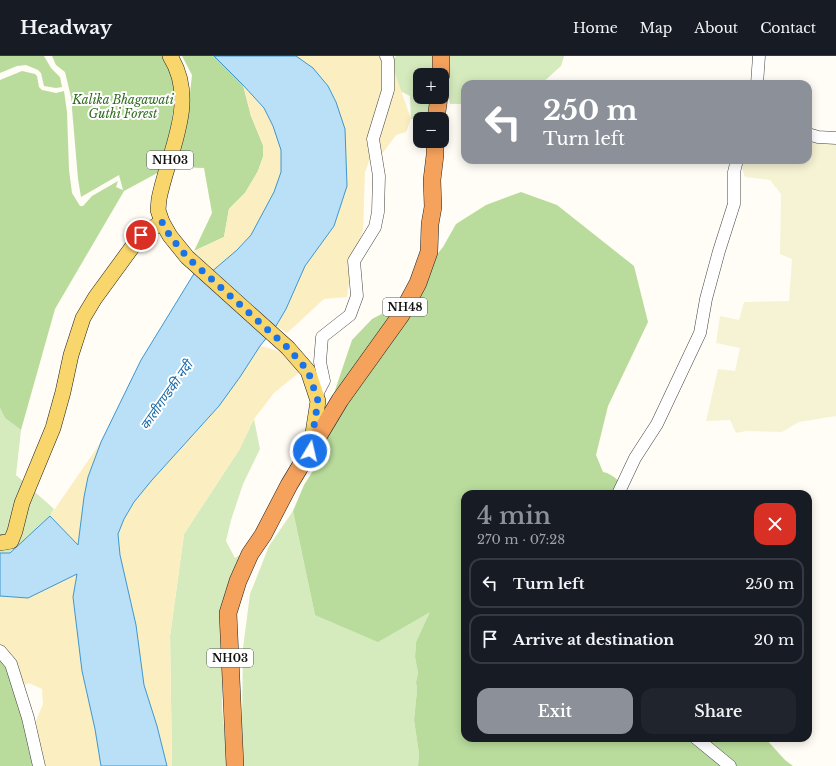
<!DOCTYPE html>
<meta charset="utf-8">
<style>
:root{--surface:#171b24;--page:#20242c;--text:#f1f3f6;--muted:#9ea1a6;--line:#363941;--accent:#8c9099}
body{margin:0;font-family:"Libre Baskerville","Noto Sans Devanagari",serif;background:var(--page);color:var(--text);height:100vh;display:flex;flex-direction:column;font-size:15px;white-space:nowrap}
*{box-sizing:border-box;margin:0}
p{font-size:13px;color:var(--muted)}
.icon{flex:none;width:22px;height:22px;fill:none;stroke:currentColor;stroke-width:2;stroke-linecap:round;stroke-linejoin:round}
.map{position:relative;flex:1;overflow:hidden}
.side{position:absolute;left:461px;top:434px;width:351px;height:252px;display:flex;flex-direction:column;background:var(--surface);border-radius:12px;box-shadow:0 2px 10px #0003}
.side>*{flex:none}
.hud{position:absolute;left:461px;top:24px;width:351px;height:84px;border-radius:12px;box-shadow:0 2px 10px #0003;background:#8c9099;color:#fff;overflow:hidden}
.tools{position:absolute;left:413px;top:12px;display:grid;gap:8px}
.tools a{display:grid;place-items:center;width:36px;height:36px;border-radius:8px;background:var(--surface);box-shadow:0 2px 10px #0003;font-size:20px}
.pin{position:absolute;display:grid;place-items:center;width:34px;height:34px;color:#fff;margin:-17px;border:2px solid #fff;border-radius:50%;box-shadow:0 1px 4px #0007}
.me{position:absolute;width:44px;margin:-22px;rotate:9deg;stroke-linejoin:round;filter:drop-shadow(0 0 3px #0008)}
.turn{display:flex;align-items:center;gap:14px;height:84px;padding:0 16px;font-size:18px}
.turn .icon{width:52px;height:52px;stroke-width:2.5}
.turn b{display:block;font-size:28px;line-height:34px}
.round{display:grid;place-items:center;flex:none;width:42px;height:42px;border-radius:12px;background:var(--page)}
.head{display:flex;align-items:center;justify-content:space-between;height:68px;padding:0 16px}
h1{font-size:24px;font-weight:600;line-height:30px;color:var(--accent)}
.button{display:flex;gap:8px;margin-top:auto;padding:8px 16px}
.button a{flex:1;height:46px;border-radius:12px;background:var(--accent);color:#fff;font-size:16px;font-weight:600;line-height:46px;text-align:center}
.button a+a{background:var(--page);color:var(--text)}
ul{padding:0;list-style:none}
li{display:flex;align-items:center;gap:12px;height:50px;margin:0 8px 6px;padding:0 8px;border:2px solid var(--line);border-radius:12px}
li div{flex:1}
li b{display:block;font-size:15px}
li em{font-style:normal}
header{display:flex;align-items:center;gap:24px;box-sizing:border-box;height:56px;padding:0 20px;background:var(--surface);border-bottom:1px solid var(--line)}
header strong{font-size:19px}
nav{display:flex;gap:22px;margin-inline-start:auto;font-size:14px}
.map>svg:first-child{display:block}
.farmland{fill:#f6f3d4}
.green{fill:#d5ebbd}
.forest{fill:#b9dc9c}
.sand{fill:#fbeec1}
.water{fill:#b9e0f7;stroke:#3f96cf}
.lines{fill:none;stroke-linecap:round;stroke-linejoin:round}
.minor-casing{stroke:#444;stroke-width:13}
.major-casing{stroke:#222;stroke-width:16}
.highway-casing{stroke:#222;stroke-width:18}
.minor{stroke:#fff;stroke-width:12}
.major{stroke:#f9d66b;stroke-width:15}
.highway{stroke:#f5a25d;stroke-width:17}
.route{stroke:#1a73e8;stroke-width:7;stroke-dasharray:0 12.6}
.labels{text-anchor:middle;stroke-width:4;stroke-linejoin:round;paint-order:stroke}
.shield{fill:#fff;stroke:#585858;stroke-width:1}
.shield-label{font-size:11px;font-weight:bold;fill:#111}
.park-label{font-size:12px;font-style:italic;fill:#2f6b1f;stroke:#fff}
.water-label{font-size:13px;font-style:italic;fill:#1768a6;stroke:#fff}
</style>
<header>
<strong>Headway</strong>
<nav><a>Home</a><a>Map</a><a>About</a><a>Contact</a></nav>
</header>
<div class="map">
<svg width="836" height="710" viewBox="0 0 836 710">
<rect width="100%" height="100%" fill="#fffdf5"/>
<!-- farmland -->
<path class="farmland" d="M808,81l28,5v274l-37,6 -17,10 -36,-1 -10,2 -6,-13 -24,1 12,-52 17,2 5,-23 -24,-5 4,-27 19,4 5,-18 45,-1 3,-42 -12,-5 1,-60 -11,-14 -25,-3 -4,-12 1,-5h66z"/>
<!-- green -->
<g class="green">
<path d="M396,0h40l-1,19h-15v22h12l-6,22h-15l-1,-23 -12,-6 -7,-28z"/>
<path d="M446,0h118l-3,10 -20,18h-76v20h-15l-3,-19z"/>
<path d="M0,352l5,10 16,12 -5,45 38,34 -4,7 -40,37h-10z"/>
<path d="M254,363l6,30 -17,35 -12,36 -5,21 9,17 13,-8 -26,109v50l6,57h-56l-2,-130 14,-102 55,-84z"/>
<path d="M293,455l22,104 116,-4 -15,31 -1,15 3,16 -2,9 1,8 -3,30 5,34 -1,12h-175l-1,-44 1,-74 7,-54 19,-48z"/>
</g>
<!-- forest -->
<g class="forest">
<path d="M0,0h44l7,12 9,9 2,10 -6,1 -12,-2 -3,-13 -3,-3 -12,-5 -9,1 -17,7z"/>
<path d="M52,0h113l11,35 -5,34 -10,46 -37,20 -69,118 -34,121 -16,-12 -5,-10v-328l22,-9 13,3 2,2 2,11 3,3 14,3 8,-2 3,21 2,58 3,23 8,13h3l9,-10 26,-15 -2,6 7,3 -4,-15 -38,22 -3,-18 -7,-82 -6,-25 -9,-7z"/>
<path d="M182,0h32l29,29 8,31 12,29v12l-5,14 -13,22 -16,16 -5,28 -30,14 18,-38 -8,-45 -28,-1 10,-38 6,-54z"/>
<path d="M521,136l36,13 77,61 14,56 -40,84 -12,49 7,17c11,2 20,12 24,22h-162v244h300l20,22 8,6h-375l1,-12 -5,-34 3,-30 -1,-8 2,-9 -3,-16 1,-15 14,-30 -52,30 -63,-27 -22,-104 11,-26 17,-27 5,-41 26,-77 20,-21 23,-12 48,-60 13,-23 30,-19z"/>
<path d="M0,604l7,6 29,100h-36z"/>
</g>
<!-- sand -->
<g class="sand">
<path d="M296,0h89l6,6 20,57 -5,13 -10,3 -14,19 -12,5 -5,13 -2,59 -11,28 -5,38 -23,2 -37,34 -11,-7 10,-17 19,-43 29,-40 13,-40 -2,-57 -9,-27 -8,-16 -15,-18z"/>
<path d="M243,29l21,23 9,18 8,24v22l-7,20 -23,43 -14,15 -25,22 -18,-21 30,-14 5,-28 16,-16 13,-22 5,-14v-12l-12,-29z"/>
<path d="M260,290c21,5 27,8 41,25l-27,22 -20,26 -15,31 -55,84 -14,102 2,130h-5l-10,-40 -13,-41 -8,-60 -16,-70 -2,-21 6,-15 10,-17 18,-22 67,-74 21,-29z"/>
<path d="M101,386l-13,35 -4,20 -6,49 -28,-30z"/>
<path d="M77,517l-4,24 9,74 13,58 6,37h-57l-8,-45 7,-17 -1,-15 -13,-6 -6,3 -23,-39v-51l28,2z"/>
</g>
<!-- water -->
<path class="water" d="M214,0h82l17,12 15,18 8,16 9,27 2,57 -13,40 -29,40 -19,43 -10,17 -16,20 -20,31 -21,29 -67,74 -18,22 -10,17 -6,15 2,21 16,70 8,60 13,41 10,40h-66l-6,-37 -13,-58 -9,-74 4,-23 -49,24 -28,-2v-43h10l40,-37 28,29 6,-48 4,-20 13,-35 40,-82 54,-88 8,7 34,-29 14,-15 23,-43 7,-20v-22l-8,-24 -9,-18 -21,-23z"/>
<g class="lines">
<!-- minor casing -->
<g class="minor-casing">
<g id="minor">
<path d="M757,28l2,-28"/>
<path d="M808,78l10,3 18,1"/>
<path d="M316,340l8,-15 -4,-19 2,-25 28,-22 7,-19 -3,-35 21,-34 3,-15 1,-36 -6,-37 15,-49v-30l-2,-4"/>
<path d="M618,438l17,-36 22,-34 43,-91 6,-34 13,-48 15,-47v-32l3,-12"/>
<path d="M0,595l11,13 17,54 11,48"/>
<path d="M696,682l34,28"/>
</g>
</g>
<!-- major casing -->
<g class="major-casing">
<g id="major">
<path d="M170,0c29,46 -2,96 -11,143l-1,11 4,12 8,14 17,21 101,91 20,23 10,30 -7,45"/>
<path d="M0,487l11,-2 4,-10 7,-28 31,-75 10,-36 8,-37 12,-37 12,-20 46,-63 21,-13"/>
</g>
</g>
<!-- highway casing -->
<g class="highway-casing">
<g id="highway">
<path d="M441,19v-19"/>
<path d="M436,63l3,-22"/>
<path d="M235,710l-7,-153 10,-32 12,-27 13,-19 26,-50 51,-85 61,-85 17,-32 11,-31 1,-28 3,-17 -1,-27 3,-25v-14"/>
</g>
</g>
<!-- minor -->
<use href="#minor" class="minor"/>
<!-- major -->
<use href="#major" class="major"/>
<!-- highway -->
<use href="#highway" class="highway"/>
</g>
<g class="lines">
<!-- route -->
<path class="route" d="M141,179l21,-13 8,14 17,21 101,91 20,23 10,30 -8,50"/>
</g>
<g class="labels">
<!-- shield labels -->
<g class="shield">
<rect x="147" y="95" width="46" height="18" rx="3"/>
<rect x="383" y="242" width="44" height="18" rx="3"/>
<rect x="207" y="593" width="46" height="18" rx="3"/>
</g>
<g class="shield-label">
<text x="170" y="108">NH03</text>
<text x="405" y="255">NH48</text>
<text x="230" y="606">NH03</text>
</g>
<!-- park labels -->
<g class="park-label">
<text x="123" y="48">Kalika Bhagawati<tspan x="123" dy="14">Guthi Forest</tspan></text>
</g>
<!-- water labels -->
<g class="water-label">
<text transform="translate(166 339) rotate(-55)" y="5">कालीगण्डकी नदी</text>
</g>
</g>
</svg>
<div class="tools">
<a>+</a>
<a>−</a>
</div>
<div class="pin" style="left:141px;top:179px;background:#d93025"><svg class="icon" aria-label="arrive" viewBox="0 0 24 24"><path d="M6 21V4h12l-3 4 3 4H6"/></svg></div>
<svg class="me" style="left:310px;top:395px" viewBox="-20 -20 40 40"><circle r="17" fill="#1a73e8" stroke="#fff" stroke-width="3"/><path d="M0-11L8 9 0 5-8 9z" fill="#fff"/></svg>
<div class="hud">
<div class="turn"><svg class="icon" aria-label="left" viewBox="0 0 24 24"><path d="M17 20v-9H6M10 6l-5 5 5 5"/></svg><div><b>250 m</b>Turn left</div></div>
</div>
<section class="side">
<div class="head"><div><h1>4 min</h1><p>270 m · 07:28</p></div><a class="round" style="background:#d93025;color:#fff"><svg class="icon" aria-label="close" viewBox="0 0 24 24"><path d="M6 6l12 12M18 6L6 18"/></svg></a></div>
<ul>
<li><svg class="icon" aria-label="left" viewBox="0 0 24 24"><path d="M17 20v-9H6M10 6l-5 5 5 5"/></svg><div><b>Turn left</b></div><em>250 m</em></li>
<li><svg class="icon" aria-label="arrive" viewBox="0 0 24 24"><path d="M6 21V4h12l-3 4 3 4H6"/></svg><div><b>Arrive at destination</b></div><em>20 m</em></li>
</ul>
<div class="button"><a>Exit</a><a>Share</a></div>
</section>
</div>
